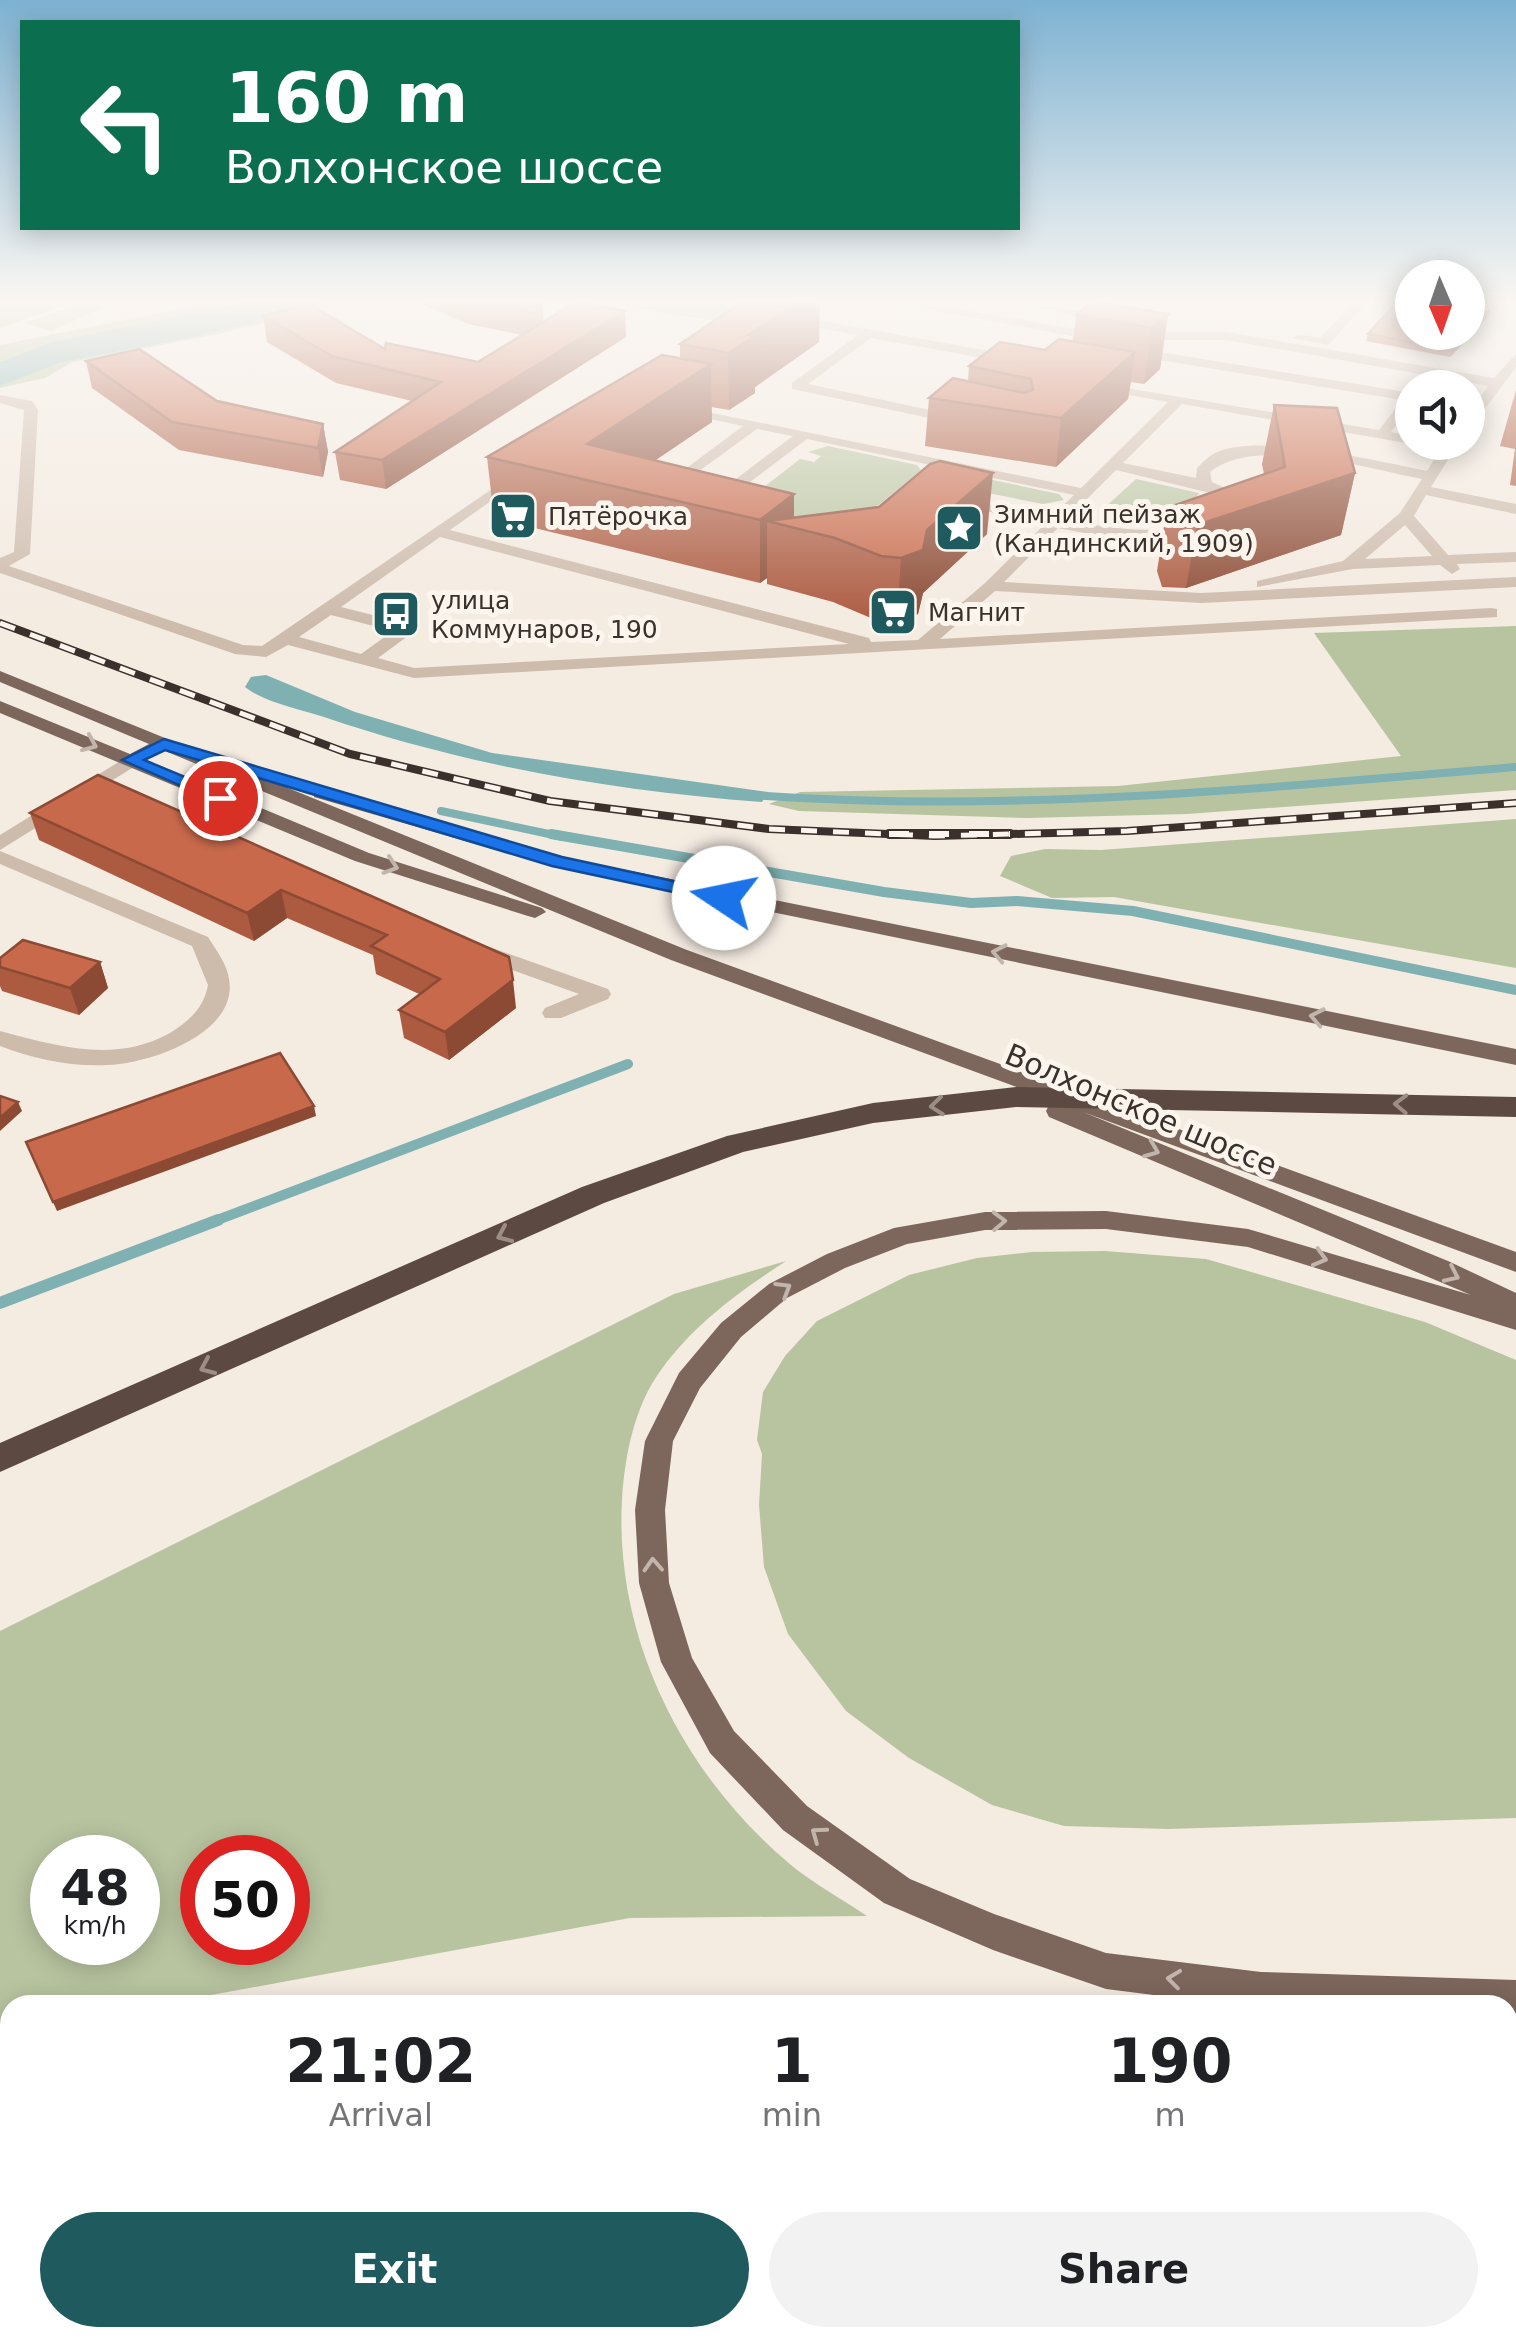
<!DOCTYPE html>
<meta charset="utf-8">
<style>
:root{--surface:#fff;--page:#f2f2f2;--text:#202124;--muted:#757577;--accent:#1f5a5e}
body{margin:0;font-family:"DejaVu Sans",sans-serif;background:var(--page);color:var(--text);height:100vh;display:flex;flex-direction:column;font-size:38px;white-space:nowrap}
*{box-sizing:border-box;margin:0}
p{font-size:32px;color:var(--muted)}
.icon{flex:none;width:55px;height:55px;fill:none;stroke:currentColor;stroke-width:2;stroke-linecap:round;stroke-linejoin:round}
.map{position:relative;flex:1;overflow:hidden}
.panel{position:absolute;left:0px;top:1995px;width:1518px;height:352px;display:flex;flex-direction:column;background:var(--surface);border-radius:30px 30px 0 0;box-shadow:0 5px 25px #0003}
.panel>*{flex:none}
.guide{position:absolute;left:20px;top:20px;width:1000px;height:210px;border-radius:0px;box-shadow:0 5px 25px #0003;background:#0b6e4f;color:#fff;overflow:hidden}
.needle{width:65px;rotate:178deg}
.tools{position:absolute;left:1395px;top:260px;display:grid;gap:20px}
.tools a{display:grid;place-items:center;width:90px;height:90px;border-radius:50%;background:var(--surface);box-shadow:0 5px 25px #0003;font-size:50px}
.speed{position:absolute;left:30px;top:1835px;display:flex;gap:20px;font-size:50px;font-weight:700;text-align:center}
.speed>*{display:grid;place-content:center;width:130px;height:130px;border-radius:50%;background:var(--surface);box-shadow:0 5px 25px #0003;line-height:1}
.speed small{font-size:25px;font-weight:400}
.speed .limit{border:15px solid #d22;background:#fff;color:#111}
.pin{position:absolute;display:grid;place-items:center;width:85px;height:85px;color:#fff;margin:-42px;border:5px solid #fff;border-radius:50%;box-shadow:0 2px 10px #0007}
.me{position:absolute;width:110px;margin:-55px;rotate:281deg;stroke-linejoin:round;filter:drop-shadow(0 0 8px #0008)}
.turn{display:flex;align-items:center;gap:35px;height:210px;padding:0 40px;font-size:45px}
.turn .icon{width:130px;height:130px;stroke-width:2.5}
.turn b{display:block;font-size:70px;line-height:85px}
.eta{display:flex;justify-content:space-evenly;align-items:center;height:170px;text-align:center}
.eta b{font-size:60px;font-weight:600;line-height:70px}
.action{display:flex;gap:20px;margin-top:auto;padding:20px 40px}
.action a{flex:1;height:115px;border-radius:60px;background:var(--accent);color:#fff;font-size:40px;font-weight:600;line-height:115px;text-align:center}
.action a+a{background:var(--page);color:var(--text)}
.map>svg:first-child{display:block}
.green{fill:#b8c4a0;fill-rule:evenodd}
.water{fill:#7fb0b2}
.lines{fill:none;stroke-linecap:round;stroke-linejoin:round}
.stream-far2{stroke:#7fb0b2;stroke-width:8}
.stream-far1{stroke:#7fb0b2;stroke-width:10}
.stream{stroke:#7fb0b2;stroke-width:12}
.river{fill:#7fb0b2;fill-rule:evenodd}
.minor{fill:#cdbbac;fill-rule:evenodd}
.major{fill:#7d675c;fill-rule:evenodd}
.highway{fill:#5c4a42;fill-rule:evenodd}
.rail-far1-casing{stroke:#3b302b;stroke-width:8}
.rail-casing{stroke:#3b302b;stroke-width:10}
.rail-far1{stroke:#fbf5ee;stroke-width:5;stroke-dasharray:16;stroke-linecap:butt}
.rail{stroke:#fbf5ee;stroke-width:6;stroke-dasharray:20;stroke-linecap:butt}
.wall{fill:#ac5a40}
.shaded-wall{fill:#8c4a34}
.building{fill:#c8694b;stroke:#8c4a34;stroke-width:2.5}
.oneway{stroke:#c2b5ac}
.oneway2{stroke:#9c8e87}
.route{fill:#1a73e8;stroke:#114b97;stroke-width:2.5}
.labels{text-anchor:middle;stroke-width:10;stroke-linejoin:round;paint-order:stroke}
.far-poi-label{font-size:25px;fill:#3b302b;stroke:#fbf5ee;text-anchor:start}
.street-label{font-size:30px;fill:#3b302b;stroke:#fbf5ee}
</style>
<div class="map">
<svg width="1516" height="2347" viewBox="0 0 1516 2347">
<rect width="100%" height="100%" fill="#f4ebe1"/>
<!-- green -->
<g class="green">
<path d="M0,298h80l2,1 -82,29z"/>
<path d="M96,298l17,5 -62,28 -26,-8z"/>
<path d="M233,298h69l-107,26 -132,24 -63,19v-22z"/>
<path d="M325,298h39l-150,37 -142,27 -27,16 -45,10v-11l16,-3 28,-17 220,-42z"/>
<path d="M566,298h178l-26,23z"/>
<path d="M828,446l89,19 4,5 -75,62 -104,-28 58,-45 14,3 7,-6 -13,-4z"/>
<path d="M969,475l90,19 5,6 -21,4 -86,-17z"/>
<path d="M1136,479l63,14c-15,25 -75,36 -98,18z"/>
<path d="M1516,626v164l-329,24 -160,4 -228,-7 -30,-7 31,-12 318,-6 283,-30 -87,-123z"/>
<path d="M1516,819v149l-402,-71 -62,1 -52,-22 11,-20 34,-7 56,1z"/>
<path d="M1105,1251l101,8 219,63 91,38v458l-348,11 -104,-3 -72,-21 -83,-47 -63,-47 -58,-77 -24,-67 -5,-62 3,-51 -5,-14 6,-48 22,-36 32,-35 92,-46 68,-17 55,-6z"/>
<path d="M786,1261c-47,31 -92,63 -125,109 -27,37 -36,85 -39,129 -8,140 62,277 169,366 23,19 51,34 76,51l-237,2 -473,87h-147v27l-10,2v-403l674,-337zM52,1858h86v84h-86zM202,1858h86v84h-86z"/>
<path d="M778,2338h484l-16,9h-541z"/>
</g>
<!-- water -->
<path class="water" d="M266,675l89,37 137,41 276,39 -6,10c-149,-11 -297,-37 -438,-85 -24,-8 -59,-14 -79,-30l6,-10z"/>
<g class="lines">
<!-- stream-far2 -->
<g class="stream-far2">
<path d="M752,795c256,19 509,-7 764,-28"/>
<path d="M441,811l122,26"/>
</g>
<!-- stream-far1 -->
<g class="stream-far1">
<path d="M551,834l333,58 87,11 46,-2 116,10 383,79"/>
<path d="M212,1222l416,-158"/>
</g>
<!-- stream -->
<path class="stream" d="M0,1303l218,-83"/>
<!-- river -->
<path class="river" d="M270,298h58l-5,7 -130,32 -131,25 -62,24v-24l53,-20z"/>
<!-- minor -->
<g class="minor">
<path d="M866,298h28l199,34h134l267,46 22,-24v13l-43,58 -5,1v-13l20,-27 -261,-46h-134z"/>
<path d="M991,298h26l99,21 -6,4z"/>
<path d="M1358,298h13l-43,47 -36,-7 6,-4 22,4z"/>
<path d="M790,315l226,41 7,4 -7,4 -145,-26 -63,46 155,33v6l-5,1 -166,-35v-6l66,-48 -72,-13v-6z"/>
<path d="M1129,347l283,46v11l-21,28 21,4v6h5l-5,2 -230,-40 -59,59 73,15 1,-10c5,-5 12,-12 18,-15 44,-21 163,8 212,18l18,-29h14l-28,45 85,17v10l-90,-19 -12,21 34,39 68,-3v10l-59,2 3,5 -8,5 -12,-9 -87,4 -96,18v-6l86,-20 57,-48 22,-34c-55,-11 -168,-44 -212,-7l2,10 13,6 10,18c-44,49 -119,33 -177,22l-54,54 197,11 315,-16v10l-315,16 -206,-12 -55,48 551,-31 6,1v8l-1083,61 -126,-33 -22,12 -31,-3 -235,-81v-15l14,-6 10,-142 -24,-7v-8l32,6 6,9 -8,144 -21,12 234,79 19,1 255,-174 7,4 -2,3 -72,51 419,108 2,4 47,-2 67,-57 59,-58 -90,-22v-6l97,20 23,-22 -267,-56 -85,64h-10v-6l81,-61 -36,-7 -91,66 -5,-2v-6l82,-61 -70,-15v-6l408,83 87,-86 -78,-14v-6l289,48 23,-30 -278,-46 -2,-3zM1116,470l98,24 5,11c-43,37 -101,24 -153,15zM1405,525l27,31 -67,3zM440,537l409,107 -435,24 -36,-10 34,-25v-8l-71,-18zM331,615l62,16 -32,23 -62,-17z"/>
<path d="M130,755l9,6 -2,4 -137,85v-15z"/>
<path d="M0,851l208,86c8,13 19,27 21,42 10,55 -81,85 -122,86 -36,2 -73,-6 -107,-19v-15c57,15 114,33 170,2 19,-12 34,-25 38,-48l-16,-39 -192,-82z"/>
<path d="M478,943l130,46 3,5 -3,5 -47,19h-16l-3,-5 3,-5 34,-14 -109,-39 -3,-5z"/>
</g>
<!-- major -->
<g class="major">
<path d="M0,671l687,279 829,302v20l-433,-160 365,149 68,32v37l-268,-83 -142,-18 -121,1 -78,14 -62,24 -58,30 -46,39 -41,51 -27,53 -8,69 4,73 23,75 42,73 73,75 103,73 84,35 112,39 155,19 255,8v38l-8,-1v-12h-275l-127,-16 -113,-39 -109,-47 -101,-73 -73,-77 -49,-91 -22,-79 -4,-73 10,-69 34,-68 42,-50 48,-39 58,-30 67,-26 91,-16 121,-1 142,18 223,66 -422,-178 -3,-6 3,-6 11,-2 -389,-143 -506,-209 -19,9 223,93 173,55 4,4 -11,6 -7,-2 -173,-55 -355,-148v-12l130,53 19,-10 -149,-62z"/>
<path d="M321,787l240,70 955,192v16l-958,-197 -244,-71v-8z"/>
</g>
<!-- highway -->
<g class="highway">
<path d="M1016,1087l500,10v20l-500,-10 -143,16 -130,29 -139,51 -604,269v-29l582,-256 145,-51 146,-33z"/>
<path d="M1516,2047v46l-8,1v-46z"/>
<path d="M10,2189v48l-10,2v-48z"/>
<path d="M1508,2232l8,1v90l-8,3z"/>
<path d="M277,2338h96l-4,9h-96z"/>
<path d="M1349,2338h68l-4,9h-68z"/>
</g>
<!-- rail-far1 casing -->
<g class="rail-far1-casing">
<path id="rail-far1" d="M0,623l350,131 200,47 219,28 166,7 192,-5 389,-28"/>
</g>
<!-- rail casing -->
<g class="rail-casing">
<path id="rail" d="M889,834h121"/>
</g>
<!-- rail-far1 -->
<use href="#rail-far1" class="rail-far1"/>
<!-- rail -->
<use href="#rail" class="rail"/>
</g>
<!-- wall -->
<g class="wall">
<path d="M419,298h121l2,1 1,23 83,15 -240,152 -46,-9 -5,-28 77,-51 -76,-18 -69,-41 -4,-26 122,33 93,13 44,-27 -54,-11 -49,-21z"/>
<path d="M1488,312l-2,7 -36,38 -84,-16 2,-7z"/>
<path d="M1168,314l-8,55 -16,15 -13,-2 -3,17 -72,68 -131,-21 4,-48 39,-17 1,-15 76,-16 28,-9 3,-26z"/>
<path d="M819,342l-64,45v6l-26,17 -18,-3 1,15 -57,38 139,34v23l193,17 -64,59 -5,21 -21,8 -19,-1 -45,-19 -66,-18v-6l-7,5 -266,-65 -7,-61 193,-98v-15z"/>
<path d="M86,361l131,40 106,23 5,28 -5,25 -144,-27 -87,-62z"/>
<path d="M1516,390v96l-6,-1 5,-36 -15,-3z"/>
<path d="M1274,405l81,68 -14,62 -155,53 -24,-1 -5,-16 10,-63 97,-34 -2,-10z"/>
<path d="M98,775l418,233 -67,52 -45,-22 -5,-28 20,-16 -43,-20 -3,-19 -86,-37 -33,23 -215,-101 -9,-27z"/>
<path d="M0,958l100,4 8,26 -29,27 -77,-24 -2,-5z"/>
</g>
<!-- shaded-wall -->
<g class="shaded-wall">
<path d="M804,298h16l-1,44 -64,45v6l-26,17 -1,-57 20,-18z"/>
<path d="M542,299l2,25 -5,15 -2,-26z"/>
<path d="M625,311l1,26 -240,152 -4,-29z"/>
<path d="M1488,312l-2,7 -36,38 2,-7z"/>
<path d="M1168,314l-8,55 -16,15 8,-56z"/>
<path d="M1135,352l-7,47 -72,68 5,-49z"/>
<path d="M711,364l1,58 -96,65 -29,-43z"/>
<path d="M323,424l5,28 -5,25 -5,-29z"/>
<path d="M993,473l-6,61 -64,59 -5,21 -21,8 4,-64 26,-28z"/>
<path d="M1355,473l-14,62 -155,53 11,-63z"/>
<path d="M794,494v34l-27,-7v57l-7,5v-63z"/>
<path d="M281,890l6,28 -33,23 -7,-28z"/>
<path d="M100,962l8,26 -29,27 -9,-27z"/>
<path d="M513,980l3,28 -67,52 -4,-28z"/>
<path d="M18,1102l4,9 -22,20v-13z"/>
<path d="M314,1106l2,10 -259,95 -4,-9z"/>
</g>
<!-- building -->
<g class="building">
<path d="M465,298h75l2,1 -5,14z"/>
<path d="M748,298h56l-56,37 7,1 -27,17 -48,-9z"/>
<path d="M1401,298l11,1v33h56v-23l20,3 -36,38 -84,-16z"/>
<path d="M1094,301l74,13 -16,14 -76,-13z"/>
<path d="M576,302l49,9 -243,149 -47,-8 106,-70 -109,-26 -69,-40 46,-12 76,45 1,-6 92,19z"/>
<path d="M1059,339l76,13 -74,66 -132,-20 24,-20 71,15 9,-3 -2,-11 -62,-13 31,-24 45,8z"/>
<path d="M139,349l78,52 106,23 -5,24 -146,-26 -86,-61z"/>
<path d="M662,355l49,9 -124,80 207,50 -34,26 -273,-63z"/>
<path d="M1274,405l63,3 18,65 -158,52 -24,-1 -6,-16 118,-41z"/>
<path d="M940,461l53,12 -66,57 -4,20 -22,8 -20,-2 -46,-18 -68,-17 112,-14 51,-43z"/>
<path d="M98,775l411,182 4,23 -68,52 -46,-22 41,-31 -69,-33 16,-11 -106,-45 -34,23 -217,-100z"/>
<path d="M23,940l77,22 -30,26 -70,-21v-9z"/>
<path d="M280,1053l34,53 -261,96 -27,-60z"/>
<path d="M0,1096l18,6 -18,16z"/>
</g>
<!-- one-way arrows -->
<defs><path id="oneway-chevron" d="M-2-3.5L2.5 0L-2 3.5" fill="none" stroke-width="1.6" stroke-linecap="round" stroke-linejoin="round" transform="scale(2.5)"/></defs>
<g class="oneway">
<use href="#oneway-chevron" transform="translate(90 744) rotate(23)"/>
<use href="#oneway-chevron" transform="translate(391 866) rotate(18)"/>
<use href="#oneway-chevron" transform="translate(999 953) rotate(-169)"/>
<use href="#oneway-chevron" transform="translate(1317 1017) rotate(-169)"/>
<use href="#oneway-chevron" transform="translate(1152 1150) rotate(22)"/>
<use href="#oneway-chevron" transform="translate(999 1221) rotate(-2)"/>
<use href="#oneway-chevron" transform="translate(1320 1258) rotate(16)"/>
<use href="#oneway-chevron" transform="translate(1452 1275) rotate(25)"/>
<use href="#oneway-chevron" transform="translate(784 1289) rotate(-31)"/>
<use href="#oneway-chevron" transform="translate(653 1565) rotate(-93)"/>
<use href="#oneway-chevron" transform="translate(818 1834) rotate(-144)"/>
<use href="#oneway-chevron" transform="translate(1174 1979) rotate(-173)"/>
</g>
<g class="oneway2">
<use href="#oneway-chevron" transform="translate(1401 1104) rotate(-178)"/>
<use href="#oneway-chevron" transform="translate(937 1106) rotate(174)"/>
<use href="#oneway-chevron" transform="translate(504 1235) rotate(156)"/>
<use href="#oneway-chevron" transform="translate(207 1367) rotate(156)"/>
</g>
<!-- sky -->
<linearGradient id="sky" x2="0" y2="1"><stop stop-color="#7eb2d2"/><stop offset="0.48" stop-color="#faf6f2"/><stop offset="1" stop-color="#faf6f2" stop-opacity="0"/></linearGradient>
<rect width="1516" height="627" fill="url(#sky)"/>
<!-- route -->
<path class="route" d="M164,739l398,118 162,35 9,6 -9,5 -172,-37 -387,-116 -21,10 82,34v8l-6,1 -98,-43z"/>
<!-- icons -->
<defs>
<g id="supermarket-square" transform="scale(2.5)"><rect x="-9" y="-9" width="18" height="18" rx="4" fill="#1f5a5e" stroke="#fbf5ee"/><path d="M-6-5.5h2.5l.6 2H6L4.5 2H-2.5L-4.4-4H-6ZM-1.5 3.2a1.3 1.3 0 1 0 .1 0ZM3 3.2a1.3 1.3 0 1 0 .1 0Z" fill="#fff"/></g>
<g id="sight-square" transform="scale(2.5)"><rect x="-9" y="-9" width="18" height="18" rx="4" fill="#1f5a5e" stroke="#fbf5ee"/><path d="M0-6L1.8-2.2L6-1.7L2.9 1.2L3.7 5.4L0 3.3L-3.7 5.4L-2.9 1.2L-6-1.7L-1.8-2.2Z" fill="#fff"/></g>
<g id="bus-square" transform="scale(2.5)"><rect x="-9" y="-9" width="18" height="18" rx="4" fill="#1f5a5e" stroke="#fbf5ee"/><path d="M-5-6H5V4H4V6H2V4H-2V6H-4V4H-5ZM-3.5-4V0h7V-4ZM-3.5 1.2v1.5H-2V1.2ZM2 1.2v1.5H3.5V1.2Z" fill="#fff"/></g>
</defs>
<g fill-rule="evenodd">
<use href="#supermarket-square" x="513" y="516"/>
<use href="#sight-square" x="959" y="528"/>
<use href="#supermarket-square" x="893" y="612"/>
<use href="#bus-square" x="396" y="614"/>
</g>
<g class="labels">
<!-- far-poi labels -->
<g class="far-poi-label">
<text x="994" y="523">Зимний пейзаж<tspan x="994" dy="29">(Кандинский, 1909)</tspan></text>
<text x="548" y="525">Пятёрочка</text>
<text x="431" y="609">улица<tspan x="431" dy="29">Коммунаров, 190</tspan></text>
<text x="928" y="621">Магнит</text>
</g>
<!-- street labels -->
<g class="street-label">
<text transform="translate(1141 1110) rotate(23)" y="10">Волхонское шоссе</text>
</g>
</g>
</svg>
<div class="tools">
<a><svg class="needle" viewBox="-14 -14 28 28"><path d="M0-13l5 13h-10z" fill="#e53935"/><path d="M0 13l5-13h-10z" fill="#757577"/></svg></a>
<a><svg class="icon" aria-label="sound" viewBox="0 0 24 24"><path d="M4 9h4l5-4v14l-5-4H4zM17 9q2 3 0 6"/></svg></a>
</div>
<div class="speed"><div>48<small>km/h</small></div><div class="limit">50</div></div>
<div class="pin" style="left:220px;top:798px;background:#d93025"><svg class="icon" aria-label="arrive" viewBox="0 0 24 24"><path d="M6 21V4h12l-3 4 3 4H6"/></svg></div>
<svg class="me" style="left:724px;top:898px" viewBox="-20 -20 40 40"><circle r="19" fill="#fff"/><path d="M0-13L10 11 0 6-10 11z" fill="#1a73e8"/></svg>
<div class="guide">
<div class="turn"><svg class="icon" aria-label="left" viewBox="0 0 24 24"><path d="M17 20v-9H6M10 6l-5 5 5 5"/></svg><div><b>160 m</b>Волхонское шоссе</div></div>
</div>
<section class="panel">
<div class="eta">
<div><b>21:02</b><p>Arrival</p></div>
<div><b>1</b><p>min</p></div>
<div><b>190</b><p>m</p></div>
</div>
<div class="action"><a>Exit</a><a>Share</a></div>
</section>
</div>
